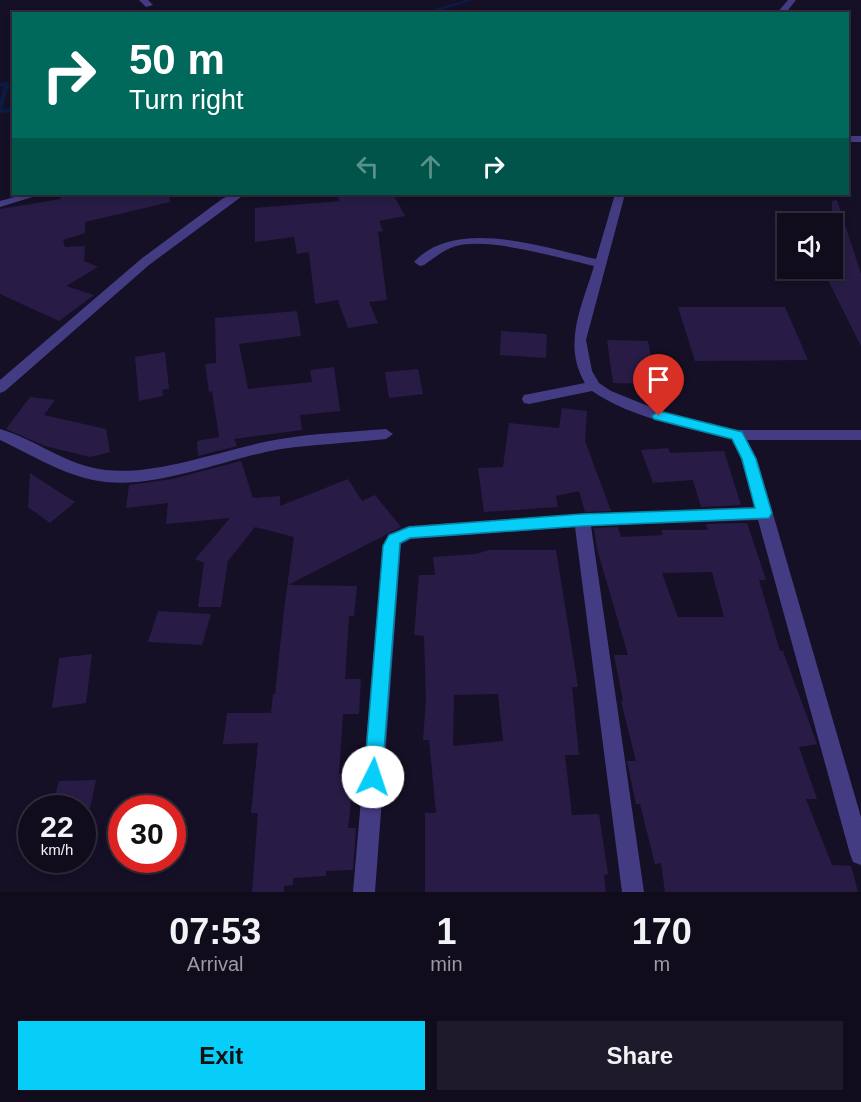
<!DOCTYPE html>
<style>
:root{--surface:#100c1c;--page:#1e1a29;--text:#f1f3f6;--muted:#9c9ba3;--line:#302c3b;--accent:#06cef9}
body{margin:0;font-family:Helvetica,sans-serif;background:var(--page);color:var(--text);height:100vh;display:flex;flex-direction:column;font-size:22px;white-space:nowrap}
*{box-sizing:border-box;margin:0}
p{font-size:20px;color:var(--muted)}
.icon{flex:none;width:33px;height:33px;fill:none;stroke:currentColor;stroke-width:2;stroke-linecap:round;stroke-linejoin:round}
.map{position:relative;height:892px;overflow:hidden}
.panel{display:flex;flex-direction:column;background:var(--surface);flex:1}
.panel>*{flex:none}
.banner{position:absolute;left:12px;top:12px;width:837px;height:183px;border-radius:0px;box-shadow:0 3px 9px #0003,0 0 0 2px var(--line);background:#00695c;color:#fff;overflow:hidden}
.fabs{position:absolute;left:777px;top:213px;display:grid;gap:12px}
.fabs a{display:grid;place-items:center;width:66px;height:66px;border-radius:0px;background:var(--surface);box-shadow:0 3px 9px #0003,0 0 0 2px var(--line);font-size:30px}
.speed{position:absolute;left:18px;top:795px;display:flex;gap:12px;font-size:30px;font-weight:700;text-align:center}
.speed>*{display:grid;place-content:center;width:78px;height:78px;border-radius:50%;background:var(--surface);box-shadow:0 3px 9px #0003,0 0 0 2px var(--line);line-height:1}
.speed small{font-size:15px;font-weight:400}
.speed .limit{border:9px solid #d22;background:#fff;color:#111}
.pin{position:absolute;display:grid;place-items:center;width:51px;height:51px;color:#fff;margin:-62px -26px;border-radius:50% 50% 50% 0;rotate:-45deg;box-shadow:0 0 6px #0007}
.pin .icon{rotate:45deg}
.me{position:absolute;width:66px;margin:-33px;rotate:4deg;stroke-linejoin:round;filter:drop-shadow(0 0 4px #0008)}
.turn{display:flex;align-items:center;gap:21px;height:126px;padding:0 18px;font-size:27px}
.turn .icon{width:78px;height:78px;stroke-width:2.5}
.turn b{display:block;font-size:42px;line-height:51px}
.lanes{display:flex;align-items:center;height:57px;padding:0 18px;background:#0003;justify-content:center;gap:30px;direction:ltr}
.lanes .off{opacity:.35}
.eta{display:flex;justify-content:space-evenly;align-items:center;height:102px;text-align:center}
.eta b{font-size:36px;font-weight:700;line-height:42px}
.action{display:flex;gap:12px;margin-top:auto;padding:12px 18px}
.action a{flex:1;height:69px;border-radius:0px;background:var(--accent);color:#111;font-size:24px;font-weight:700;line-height:69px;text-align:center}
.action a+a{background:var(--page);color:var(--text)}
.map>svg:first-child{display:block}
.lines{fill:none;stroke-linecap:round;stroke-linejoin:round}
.stream{fill:#0b1b43;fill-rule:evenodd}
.building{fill:#281c46;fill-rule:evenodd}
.minor{fill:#443c83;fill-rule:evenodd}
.route{fill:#06cef9;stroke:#0486a2;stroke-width:1.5}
</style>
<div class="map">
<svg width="861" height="892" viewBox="0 0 861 892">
<rect width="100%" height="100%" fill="#151026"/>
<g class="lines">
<!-- stream -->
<g class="stream">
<path d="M466,0h7l-38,12 -1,2h-4l1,-4z"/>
<path d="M7,82l3,2 -8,25 12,-1v4l-14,1v-13l4,-14 -4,1v-4z"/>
</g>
</g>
<!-- building -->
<g class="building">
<path d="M60,194h109l1,8 -85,20v11l-22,7 2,7 20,-1 -1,15 14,6 -32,19 28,9 -35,26 -59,-27v-85l61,-10z"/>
<path d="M336,194h57l12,22 -26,5 4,10 -5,1 9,68 -18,2 9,21 -30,5 -10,-28 -23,4 -6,-52 -12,2 -3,-17 -39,5v-34l85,-7z"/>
<path d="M837,200l24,74v72l-39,-78h10v-67z"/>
<path d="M678,307h107l23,53 -113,1z"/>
<path d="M297,311l4,25 -62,8 9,45 64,-7 -2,-12 24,-3 6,44 -40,4 2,15 -68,9 3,7 -39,10 -1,-15 22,-4 -7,-46 -3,1 -4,-28 11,-1 -1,-45z"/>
<path d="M501,331l46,3 -1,24 -46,-3z"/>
<path d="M607,340l41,1 9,43 -44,-1z"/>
<path d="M165,352l4,37 -7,1 1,6 -24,5 -4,-44z"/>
<path d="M418,369l5,25 -34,4 -4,-26z"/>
<path d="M30,397l25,3 -11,15 62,14 4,23 -20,5 -45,-11 -39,-17z"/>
<path d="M562,408l25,3 -2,30 26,70 -26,1 -6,-21 -23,5 2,11 -74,5 -6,-44 25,-1 6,-44 50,5z"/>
<path d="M668,448l2,5 54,-2 17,54 -40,2 -8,-27 -40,3 -12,-33z"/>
<path d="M241,461l12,37 27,-2v10l68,-27 14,22 13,-6 26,32 -113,58 69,1 -3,30h-5l-4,63h16l-2,35h-16l-4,60 15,1 -6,53h8l-3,42 -27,1v5l-33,2v7l-9,1v6h-32l6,-79h-7l7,-70 -35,1 4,-31h44l2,-19h2l9,-84 10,-73 -39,-10 -27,34 -7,46h-23l6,-44 -9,-4 35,-41 -64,6 2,-21 -42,5 3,-23 43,-6z"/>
<path d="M30,473l29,19 16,10 -25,21 -22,-16z"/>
<path d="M747,523l19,57h-7l21,71h3l34,93 -18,3 18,52h-11l26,66 19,1 7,26h-193l-4,-29 -6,1 -15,-60h-4l-9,-43h9l-15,-60h2l-9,-46h14l-31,-106 -3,-21 24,-1 3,10 42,-2 -2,-5h47l-2,-6zM712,572l12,45h-46l-16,-44z"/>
<path d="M489,550h67l22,137h-6l7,68h-14l7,60 27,-1 9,60 -4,1 2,17h-181v-79h11l-7,-73h-6l3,-40 -2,-64 -10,-1 5,-60h16l-2,-18 43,-3zM498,694l5,47 -50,5 1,-51z"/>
<path d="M158,611l53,3 -9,31 -54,-3z"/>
<path d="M92,654l-6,49 -34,5 7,-50z"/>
<path d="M96,780l-6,28h-38l7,-27z"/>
</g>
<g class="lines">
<!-- minor -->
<g class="minor">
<path d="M139,0h9l5,5 -7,2z"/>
<path d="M788,0h8l-11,14h-9z"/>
<rect x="848" y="136" width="13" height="6"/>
<path d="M26,194h16l-42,13v-6z"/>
<path d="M232,194h13l-96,71 -144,126 -5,2v-13l141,-121 81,-60z"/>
<path d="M615,194h10l-39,146 6,31 7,12 12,8 52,21 74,18h124v10h-114l10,19 104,358v48l-8,-3 -3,-8 -92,-334 -167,6 53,366h-22l-47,-365 -164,12 -10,5 -26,348h-22l30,-346 6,-12 20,-8 173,-12 173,-7 -14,-48 -9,-20c-47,-12 -99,-20 -140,-48l-63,13 -5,-1 -2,-4 2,-4 61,-12c-23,-39 -3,-77 9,-117 -35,-8 -104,-29 -138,-20 -11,3 -22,12 -32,19l-4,1 -6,-4c42,-46 130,-14 182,-3z"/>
<path d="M0,429c37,11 67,37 106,41 54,6 122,-23 175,-31 34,-6 70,-7 105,-10l7,5 -7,5c-35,4 -71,5 -105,10 -53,9 -121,39 -175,33 -38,-4 -72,-26 -106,-42z"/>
</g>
</g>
<!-- route -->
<path class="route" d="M659,411l83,21 14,27 16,54 -3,5 -187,8 -172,12 -10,5 -18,234 -3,6 -6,3 -7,-3 -2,-6 19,-231 6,-11 20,-8 173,-13 173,-6 -13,-49 -10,-20 -78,-20 -2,-3z"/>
</svg>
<div class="fabs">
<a><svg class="icon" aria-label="sound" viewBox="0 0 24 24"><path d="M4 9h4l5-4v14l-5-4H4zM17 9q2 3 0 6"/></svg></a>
</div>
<div class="speed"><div>22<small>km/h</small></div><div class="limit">30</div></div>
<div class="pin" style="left:659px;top:416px;background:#d93025"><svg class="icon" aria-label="arrive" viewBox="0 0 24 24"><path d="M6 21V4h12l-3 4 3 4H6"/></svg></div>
<svg class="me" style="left:373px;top:777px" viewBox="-20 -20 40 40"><circle r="19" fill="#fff"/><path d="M0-13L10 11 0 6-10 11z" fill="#06cef9"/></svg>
<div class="banner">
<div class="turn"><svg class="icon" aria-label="right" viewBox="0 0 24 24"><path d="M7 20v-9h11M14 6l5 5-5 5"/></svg><div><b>50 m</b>Turn right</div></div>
<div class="lanes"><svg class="icon off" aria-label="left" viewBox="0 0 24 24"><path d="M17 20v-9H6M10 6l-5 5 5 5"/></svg><svg class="icon off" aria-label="ahead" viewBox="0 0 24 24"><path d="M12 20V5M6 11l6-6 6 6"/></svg><svg class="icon" aria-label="right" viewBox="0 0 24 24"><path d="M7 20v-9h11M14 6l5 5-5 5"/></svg></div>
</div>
</div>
<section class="panel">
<div class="eta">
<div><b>07:53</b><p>Arrival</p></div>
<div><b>1</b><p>min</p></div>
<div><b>170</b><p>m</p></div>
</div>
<div class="action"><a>Exit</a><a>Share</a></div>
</section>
